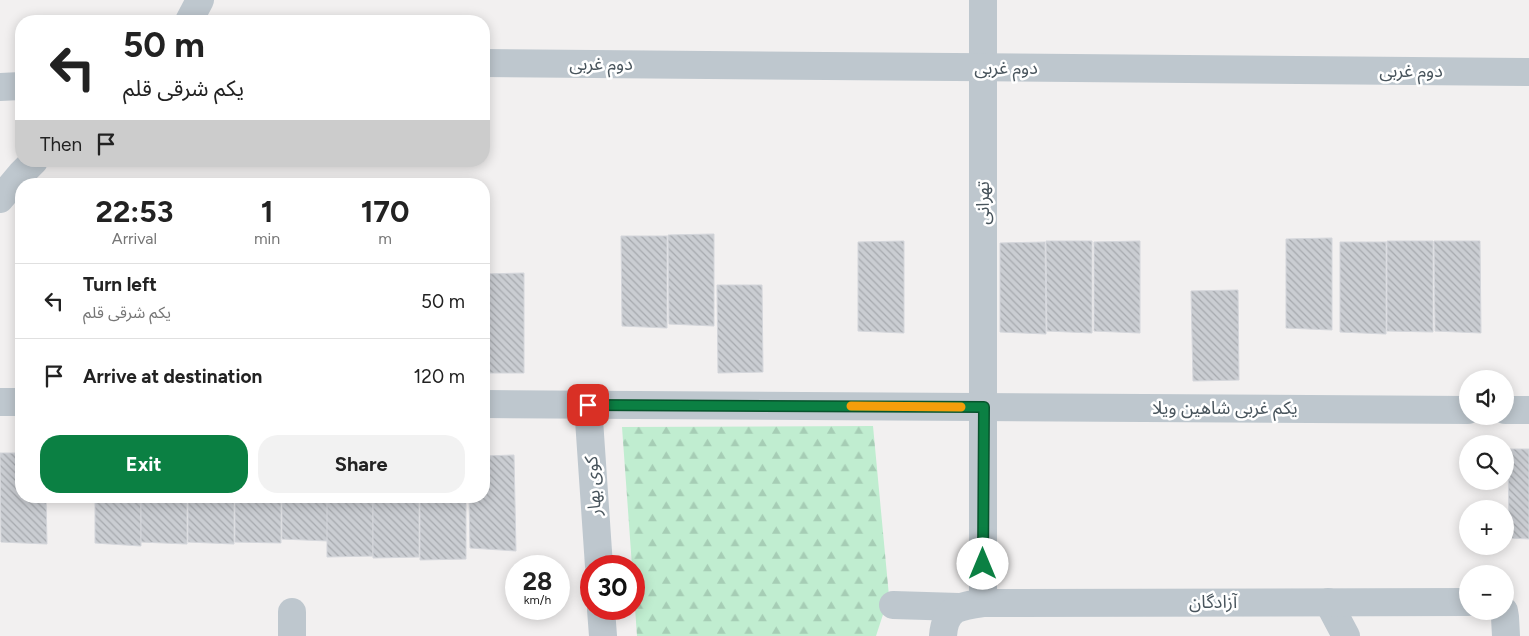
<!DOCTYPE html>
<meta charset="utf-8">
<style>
:root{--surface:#fff;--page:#f2f2f2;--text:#222;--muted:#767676;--line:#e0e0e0;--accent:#0b8043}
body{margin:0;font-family:Figtree,"Noto Sans Arabic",sans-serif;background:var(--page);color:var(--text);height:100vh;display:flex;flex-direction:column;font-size:19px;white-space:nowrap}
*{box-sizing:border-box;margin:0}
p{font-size:16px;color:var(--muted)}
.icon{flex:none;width:28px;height:28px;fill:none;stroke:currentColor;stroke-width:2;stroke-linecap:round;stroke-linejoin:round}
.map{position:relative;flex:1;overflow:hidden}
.side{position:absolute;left:15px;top:178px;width:475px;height:325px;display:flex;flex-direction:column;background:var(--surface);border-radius:20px;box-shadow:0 2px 12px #0003}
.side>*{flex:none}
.top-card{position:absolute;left:15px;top:15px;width:475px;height:152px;border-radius:20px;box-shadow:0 2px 12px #0003;background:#fff;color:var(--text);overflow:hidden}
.fabs{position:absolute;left:1459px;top:370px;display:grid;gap:10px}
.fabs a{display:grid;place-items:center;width:55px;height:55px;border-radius:50%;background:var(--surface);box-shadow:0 2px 12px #0003;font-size:25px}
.speed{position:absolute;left:505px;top:555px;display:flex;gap:10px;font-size:25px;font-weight:700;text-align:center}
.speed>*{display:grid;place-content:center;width:65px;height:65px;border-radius:50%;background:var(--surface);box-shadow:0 2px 12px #0003;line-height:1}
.speed small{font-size:12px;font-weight:400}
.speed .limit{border:8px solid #d22;background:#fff;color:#111}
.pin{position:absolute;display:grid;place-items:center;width:42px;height:42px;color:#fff;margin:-21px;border-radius:10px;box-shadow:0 2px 8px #0006}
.me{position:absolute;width:55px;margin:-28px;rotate:0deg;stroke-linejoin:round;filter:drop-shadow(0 0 4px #0008)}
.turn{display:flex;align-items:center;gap:18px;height:105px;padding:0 25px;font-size:22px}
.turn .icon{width:65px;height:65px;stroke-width:2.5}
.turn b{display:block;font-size:35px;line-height:42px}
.then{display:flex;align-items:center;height:48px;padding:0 25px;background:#0003;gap:10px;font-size:19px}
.eta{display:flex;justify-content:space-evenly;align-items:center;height:85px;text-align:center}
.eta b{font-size:30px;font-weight:700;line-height:35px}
.cta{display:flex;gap:10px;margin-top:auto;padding:10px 25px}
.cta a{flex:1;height:58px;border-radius:20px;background:var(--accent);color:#fff;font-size:20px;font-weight:700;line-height:58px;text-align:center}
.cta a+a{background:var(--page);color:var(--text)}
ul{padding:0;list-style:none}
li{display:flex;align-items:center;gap:15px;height:75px;padding:0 25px;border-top:1px solid var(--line)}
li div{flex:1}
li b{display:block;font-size:19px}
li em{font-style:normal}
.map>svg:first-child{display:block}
.forest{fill:url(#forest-firs)}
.building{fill:url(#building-back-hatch);stroke:#d4d6db}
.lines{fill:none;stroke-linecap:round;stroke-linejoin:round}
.minor{stroke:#bec7ce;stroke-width:28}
.route-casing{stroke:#07532c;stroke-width:12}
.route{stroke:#0b8043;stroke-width:9}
.slow{stroke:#f59e0b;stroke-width:9}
.labels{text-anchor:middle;stroke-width:5;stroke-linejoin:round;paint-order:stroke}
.street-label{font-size:18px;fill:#48545c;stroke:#fff}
</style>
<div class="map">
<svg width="1529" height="636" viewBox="0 0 1529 636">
<defs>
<pattern id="forest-firs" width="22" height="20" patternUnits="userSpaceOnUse" patternTransform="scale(1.25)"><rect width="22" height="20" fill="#c0edd0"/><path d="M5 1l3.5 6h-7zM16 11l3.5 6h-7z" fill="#a6cdb5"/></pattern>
<pattern id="building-back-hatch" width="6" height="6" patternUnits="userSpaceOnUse" patternTransform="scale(1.25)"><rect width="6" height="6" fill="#cacdd2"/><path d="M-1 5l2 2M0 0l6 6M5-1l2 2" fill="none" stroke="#a6a9ae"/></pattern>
</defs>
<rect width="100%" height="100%" fill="#f2f0f0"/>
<!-- forest -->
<path class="forest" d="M873,426l16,170 -13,40h-239l-3,-43v-27h-2l-10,-139z"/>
<!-- building -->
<g class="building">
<path d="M714,234v92l-45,-2 -1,-89z"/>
<path d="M621,236h46v92l-45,-2z"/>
<path d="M1332,238v92l-46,-2v-89z"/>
<path d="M904,241v92l-46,-2v-89z"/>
<path d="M1046,241h46v92l-45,-2z"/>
<path d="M1140,241v92l-46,-2v-89z"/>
<path d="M1387,241h46v91l-46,-1z"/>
<path d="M1434,241h46l1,92 -46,-2z"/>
<path d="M1045,242l1,92 -46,-2v-89z"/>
<path d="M1340,242h46v92l-46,-2z"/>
<path d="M524,273v100h-40v-99z"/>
<path d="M717,285h45l1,87 -45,1z"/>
<path d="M1238,290l1,90 -46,1 -2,-90z"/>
<path d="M1508,449h21v90l-20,-1z"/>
<path d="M0,453h21v43h25l1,48 -46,-2z"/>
<path d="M514,455l2,96 -46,-3 -1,-52h15v-40z"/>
<path d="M95,496h46v50l-46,-3z"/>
<path d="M141,496h46v48l-46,-2z"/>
<path d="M188,496h46v48l-46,-2z"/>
<path d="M235,496h46v47l-46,-1z"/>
<path d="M282,496h46v45l-46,-2z"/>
<path d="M327,496h46v60l-46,1z"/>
<path d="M373,496h46v61l-46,1z"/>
<path d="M420,496h46v63l-46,1z"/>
</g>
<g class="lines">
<!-- minor -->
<g class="minor">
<path d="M983,0v603"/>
<path d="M189,21l11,-21"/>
<path d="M484,63l1045,9"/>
<path d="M0,87l21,-1"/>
<path d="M0,199l21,-25 13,-13"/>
<path d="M0,402h21"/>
<path d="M484,404l984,6"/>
<path d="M588,405l11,161"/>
<path d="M1505,410h24"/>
<path d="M1328,602l18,34"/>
<path d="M893,605l66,2"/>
<path d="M601,609l2,27"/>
<path d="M1504,611l1,6 1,19"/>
<path d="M292,612v24"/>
<path d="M943,636c2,-28 16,-30 40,-33l485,-1"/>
</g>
</g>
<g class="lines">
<!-- route casing -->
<g class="route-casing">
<path id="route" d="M588,405l396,2 -1,157"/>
</g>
<!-- route -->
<use href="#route" class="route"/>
<!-- slow -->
<path class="slow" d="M851,406l110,1"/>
</g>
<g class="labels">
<!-- street labels -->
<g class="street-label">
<text x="601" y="70">دوم غربی</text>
<text x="1006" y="74">دوم غربی</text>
<text x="1411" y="77">دوم غربی</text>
<text transform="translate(983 203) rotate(-90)" y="6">تهرانی</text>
<text x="1225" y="414">یکم غربی شاهین ویلا</text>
<text transform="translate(593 486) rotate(-94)" y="6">کوی بهار</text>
<text x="1213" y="608">آزادگان</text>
</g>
</g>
</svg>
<div class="fabs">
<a><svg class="icon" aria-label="sound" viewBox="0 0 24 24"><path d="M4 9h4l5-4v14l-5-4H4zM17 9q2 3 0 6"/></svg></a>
<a><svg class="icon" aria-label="search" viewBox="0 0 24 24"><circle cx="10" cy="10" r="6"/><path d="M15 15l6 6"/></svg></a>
<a>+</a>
<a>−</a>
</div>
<div class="speed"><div>28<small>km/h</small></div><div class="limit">30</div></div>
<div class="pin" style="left:588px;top:405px;background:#d93025"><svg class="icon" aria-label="arrive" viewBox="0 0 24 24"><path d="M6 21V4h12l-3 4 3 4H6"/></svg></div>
<svg class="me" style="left:983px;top:564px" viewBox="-20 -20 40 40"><circle r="19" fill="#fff"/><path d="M0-13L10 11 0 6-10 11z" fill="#0b8043"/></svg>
<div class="top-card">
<div class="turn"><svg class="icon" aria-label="left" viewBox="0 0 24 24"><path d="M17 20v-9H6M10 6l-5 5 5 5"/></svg><div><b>50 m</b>یکم شرقی قلم</div></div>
<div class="then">Then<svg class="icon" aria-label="arrive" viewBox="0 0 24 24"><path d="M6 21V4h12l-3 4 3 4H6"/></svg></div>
</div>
<section class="side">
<div class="eta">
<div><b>22:53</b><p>Arrival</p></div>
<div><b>1</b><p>min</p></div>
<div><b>170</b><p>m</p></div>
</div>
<ul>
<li><svg class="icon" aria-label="left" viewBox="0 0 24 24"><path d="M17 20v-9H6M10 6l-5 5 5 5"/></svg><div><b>Turn left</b><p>یکم شرقی قلم</p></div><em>50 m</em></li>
<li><svg class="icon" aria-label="arrive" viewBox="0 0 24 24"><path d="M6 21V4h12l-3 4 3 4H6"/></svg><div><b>Arrive at destination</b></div><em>120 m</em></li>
</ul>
<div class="cta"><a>Exit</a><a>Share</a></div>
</section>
</div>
